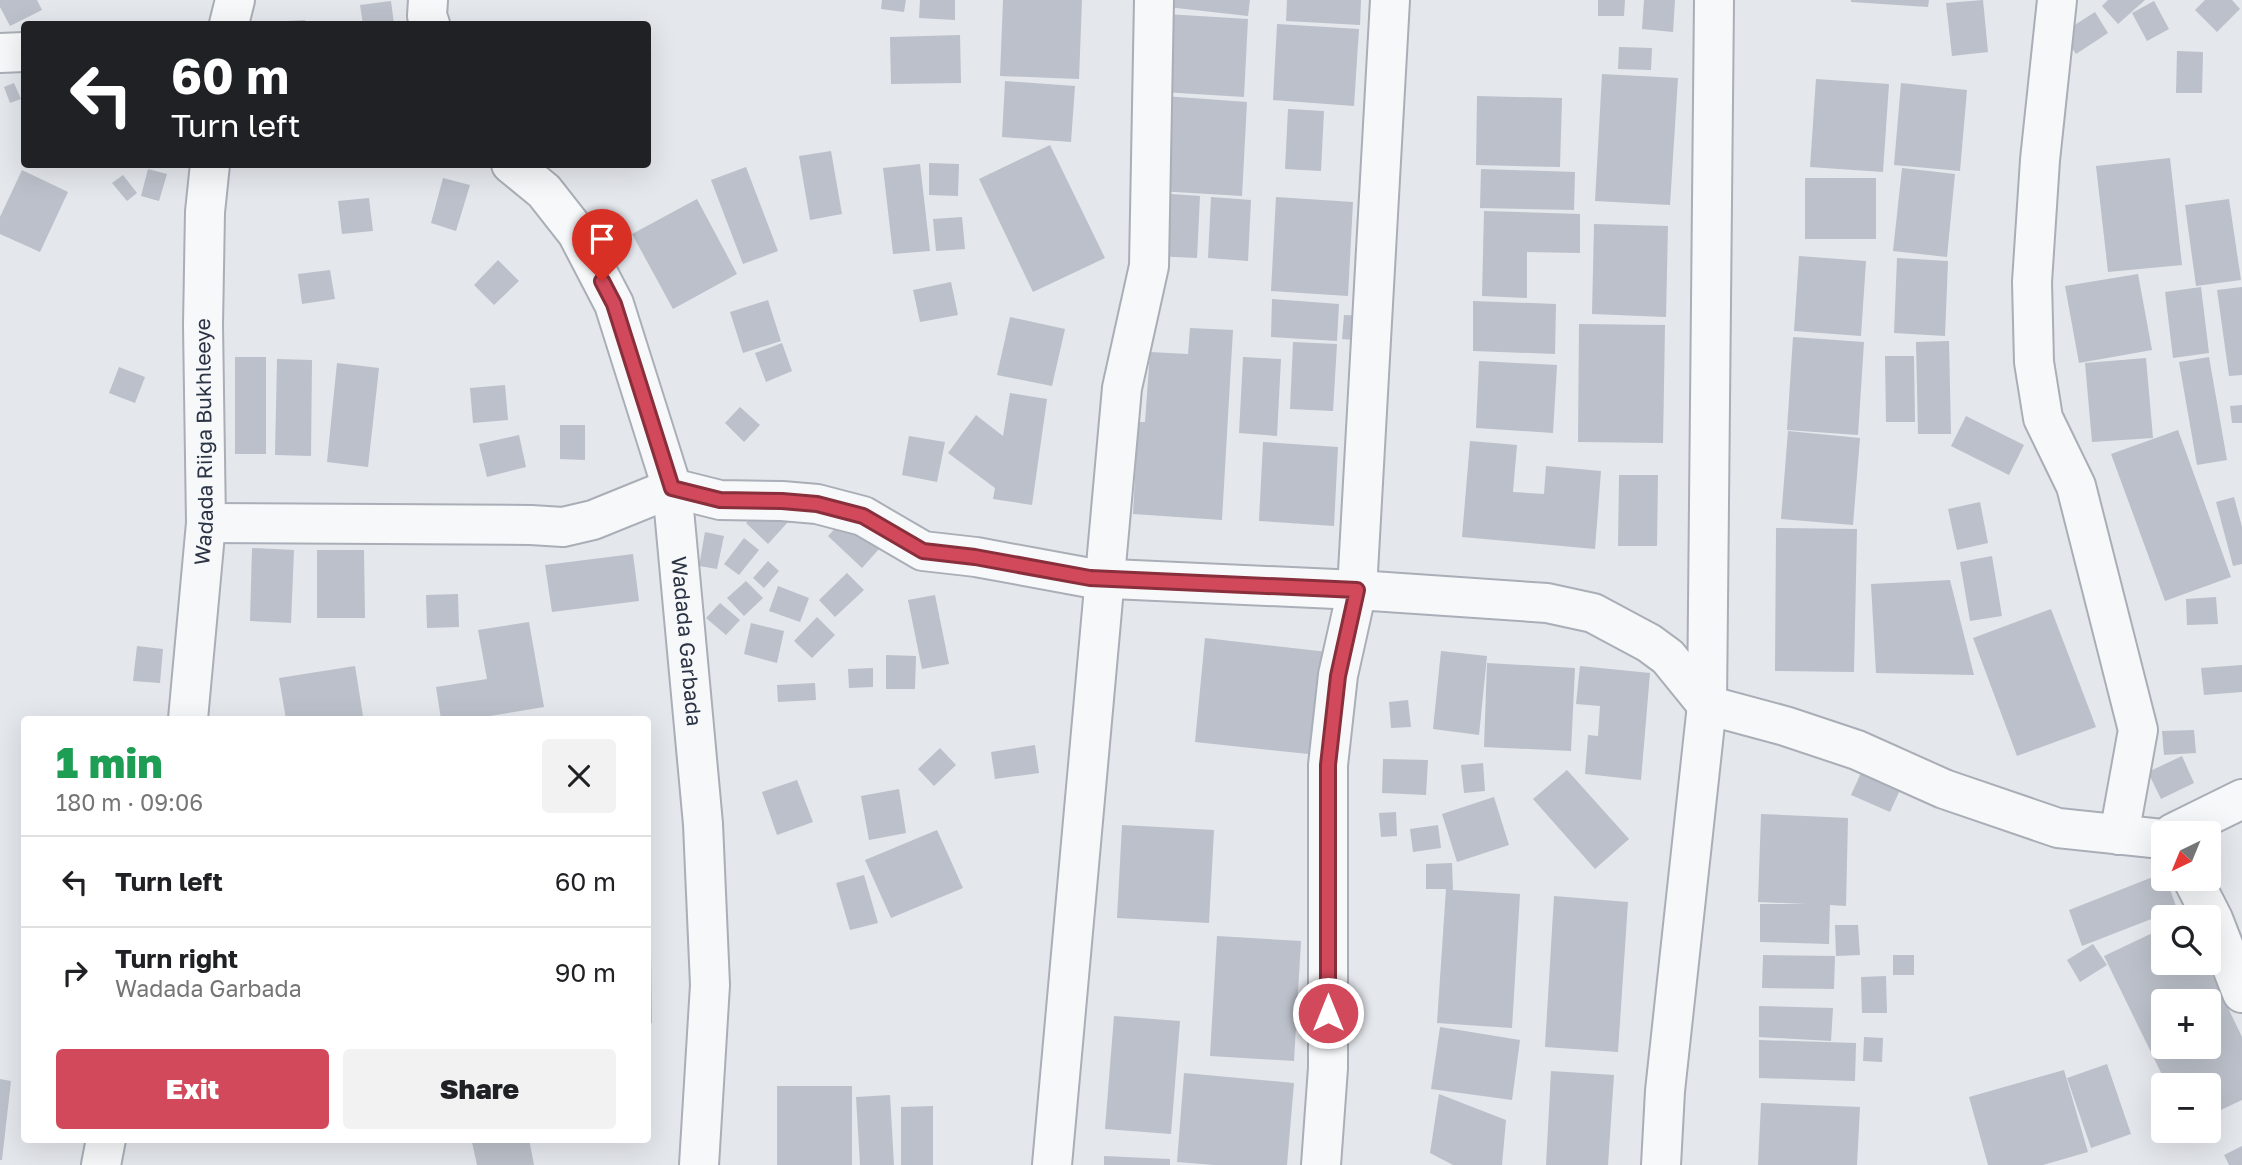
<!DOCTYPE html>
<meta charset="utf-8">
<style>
:root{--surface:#fff;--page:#f2f2f2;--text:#202124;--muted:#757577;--line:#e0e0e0;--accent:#d1495b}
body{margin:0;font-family:"Golos Text",sans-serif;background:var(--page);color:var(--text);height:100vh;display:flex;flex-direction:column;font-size:26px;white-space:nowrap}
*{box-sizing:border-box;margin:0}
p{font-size:23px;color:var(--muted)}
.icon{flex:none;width:38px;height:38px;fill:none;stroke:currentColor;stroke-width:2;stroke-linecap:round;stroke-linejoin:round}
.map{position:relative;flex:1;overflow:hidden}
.drawer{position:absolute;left:21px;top:716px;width:630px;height:427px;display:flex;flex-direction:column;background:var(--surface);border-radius:7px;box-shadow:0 7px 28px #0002}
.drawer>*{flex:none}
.hud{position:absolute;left:21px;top:21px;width:630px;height:147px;border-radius:7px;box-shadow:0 7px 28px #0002;background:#202124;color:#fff;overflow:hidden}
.needle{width:46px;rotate:223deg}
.fabs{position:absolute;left:2151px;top:821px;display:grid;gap:14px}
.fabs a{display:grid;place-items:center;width:70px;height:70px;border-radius:7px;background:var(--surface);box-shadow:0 7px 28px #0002;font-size:35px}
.pin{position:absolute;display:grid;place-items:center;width:60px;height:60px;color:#fff;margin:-72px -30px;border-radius:50% 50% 50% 0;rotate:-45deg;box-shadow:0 0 7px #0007}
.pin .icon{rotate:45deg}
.me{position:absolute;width:77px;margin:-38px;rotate:0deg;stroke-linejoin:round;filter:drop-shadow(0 0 5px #0008)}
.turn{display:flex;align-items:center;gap:24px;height:147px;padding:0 35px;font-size:32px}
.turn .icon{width:91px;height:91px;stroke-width:2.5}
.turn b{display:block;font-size:49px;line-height:60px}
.round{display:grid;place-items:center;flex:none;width:74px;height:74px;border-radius:7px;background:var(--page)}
.summary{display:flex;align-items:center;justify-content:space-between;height:119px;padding:0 35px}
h1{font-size:42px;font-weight:800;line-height:52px;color:#1e9e55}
.cta{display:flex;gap:14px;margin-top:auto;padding:14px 35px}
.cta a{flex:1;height:80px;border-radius:7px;background:var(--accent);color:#fff;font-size:28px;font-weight:800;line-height:80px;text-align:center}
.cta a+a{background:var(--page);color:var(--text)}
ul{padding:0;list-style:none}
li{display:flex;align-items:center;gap:21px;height:91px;padding:0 35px;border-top:2px solid var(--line)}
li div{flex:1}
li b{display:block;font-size:26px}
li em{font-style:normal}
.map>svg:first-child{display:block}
.building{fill:#bbc0ca;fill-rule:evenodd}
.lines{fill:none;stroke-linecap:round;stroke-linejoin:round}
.minor-casing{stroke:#a9aeb7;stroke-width:42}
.minor{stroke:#f7f8fa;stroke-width:38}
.route-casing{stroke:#882f3b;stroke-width:18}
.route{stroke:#d1495b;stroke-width:12}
.labels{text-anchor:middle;stroke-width:5;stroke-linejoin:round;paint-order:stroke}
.street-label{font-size:21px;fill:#2b3445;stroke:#f4f6f9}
</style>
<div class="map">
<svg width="2242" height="1165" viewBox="0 0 2242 1165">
<rect width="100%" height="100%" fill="#e4e7ec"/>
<!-- building -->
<g class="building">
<path d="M0,0h37l5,10 -32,16 -10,-19z"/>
<path d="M882,0h24l-2,12 -23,-3z"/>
<path d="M920,0h35v20l-36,-2z"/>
<path d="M1003,0h79l-3,79 -79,-3z"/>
<path d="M1159,0h91l-2,16 -90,-10z"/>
<path d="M1287,0h74l-1,25 -74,-4z"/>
<path d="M1598,0h27l-1,16h-26z"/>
<path d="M1644,0h31l-2,32 -31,-3z"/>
<path d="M1851,0h78l-1,7 -77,-5z"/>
<path d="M1983,0l5,52 -36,4 -6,-53z"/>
<path d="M2108,0h37l-27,24 -16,-18z"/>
<path d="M2205,0h27l8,9 -23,23 -22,-22z"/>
<path d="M391,1l3,23h-31l-3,-19z"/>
<path d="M2154,1l15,28 -22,12 -15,-28z"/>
<path d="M2095,12l13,21 -32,21 -14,-21z"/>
<path d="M1166,14l82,5 -4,78 -82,-5z"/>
<path d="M305,20l1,4h-37l-1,-2z"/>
<path d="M1277,24l82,5 -5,77 -81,-6z"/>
<path d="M960,35l1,48 -70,1 -1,-47z"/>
<path d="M1619,47l33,1 -1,22 -33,-1z"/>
<path d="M2177,51l26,1 -1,41h-26z"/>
<path d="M1602,74l76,4 -8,127 -75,-4z"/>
<path d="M1816,79l73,5 -6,88 -73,-5z"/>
<path d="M1005,81l70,5 -4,56 -69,-5z"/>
<path d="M14,83l7,16 -11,4 -6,-16z"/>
<path d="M1901,83l66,7 -7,81 -66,-6z"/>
<path d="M1164,96l83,6 -5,94 -84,-5z"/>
<path d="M1477,96l85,2 -2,69 -84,-2z"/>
<path d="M1288,109l36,2 -3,60 -36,-2z"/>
<path d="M1050,145l55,113 -72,34 -54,-113z"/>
<path d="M831,151l11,63 -32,6 -11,-64z"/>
<path d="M2170,158l12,107 -74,7 -12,-106z"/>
<path d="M929,163l30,1 -1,32 -29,-1z"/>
<path d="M920,164l10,87 -37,3 -10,-86z"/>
<path d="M746,167l32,84 -35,13 -32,-84z"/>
<path d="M1902,168l53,6 -8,83 -54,-6z"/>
<path d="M148,169l19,5 -8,27 -18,-5z"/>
<path d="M1481,169l94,3 -1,38 -94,-2z"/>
<path d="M22,170l46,22 -28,60 -40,-18v-17z"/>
<path d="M123,175l14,18 -10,8 -15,-18z"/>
<path d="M443,178l27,7 -14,46 -25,-8z"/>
<rect x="1805" y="178" width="71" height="61"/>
<path d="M1157,193l43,3 -3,62 -43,-2z"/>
<path d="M1211,197l40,3 -3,61 -40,-3z"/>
<path d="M1276,197l77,5 -5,94 -77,-5z"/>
<path d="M369,198l4,33 -31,3 -4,-33z"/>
<path d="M697,199l40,75 -64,35 -41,-75z"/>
<path d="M2229,199l12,81 -45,6 -11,-81z"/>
<path d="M1484,211l96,3v39l-53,-1v46l-45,-2z"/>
<path d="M962,217l3,32 -29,2 -3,-32z"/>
<path d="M1594,224l74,2 -2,91 -74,-3z"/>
<path d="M1799,256l67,5 -5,75 -67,-5z"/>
<path d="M1897,258l51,3 -3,75 -51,-3z"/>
<path d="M498,260l21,21 -25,24 -20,-20z"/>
<path d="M330,270l5,29 -33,5 -4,-30z"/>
<path d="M2138,274l14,76 -73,13 -14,-77z"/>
<path d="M951,282l7,33 -38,7 -7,-32z"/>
<path d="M2201,287l8,66 -36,5 -8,-66z"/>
<path d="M2242,287v88l-13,1 -12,-86z"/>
<path d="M1272,299l67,5 -2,37 -66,-4z"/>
<path d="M768,300l13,41 -38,12 -13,-41z"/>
<path d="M1473,301l83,3 -1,50 -82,-3z"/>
<path d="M1344,315l24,1 -2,25 -24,-2z"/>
<path d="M1010,317l55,12 -13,57 -55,-11z"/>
<path d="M1579,324l86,1 -2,118 -85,-1z"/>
<path d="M1190,328l43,2 -11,190 -89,-6 5,-92h7l5,-70 38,2z"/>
<path d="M1793,337l71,5 -6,93 -71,-5z"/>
<path d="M1949,341l2,93h-33l-2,-92z"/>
<path d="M1293,342l44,2 -4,67 -43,-2z"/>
<path d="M782,343l10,28 -26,11 -11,-29z"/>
<path d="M1885,356h29l1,66h-29z"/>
<rect x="235" y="357" width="31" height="97"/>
<path d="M1243,357l38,2 -4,77 -38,-3z"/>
<path d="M2209,357l18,103 -30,5 -18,-103z"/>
<path d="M2146,358l7,80 -61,4 -7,-79z"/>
<path d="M277,359l35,1 -1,96 -36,-1z"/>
<path d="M1479,361l78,4 -4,68 -77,-5z"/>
<path d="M337,363l42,5 -11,99 -41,-5z"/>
<path d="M119,367l26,10 -10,26 -26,-10z"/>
<path d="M505,385l3,35 -35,3 -3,-35z"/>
<path d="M1010,393l37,6 -15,106 -39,-6 2,-11 -47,-35 28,-38 27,21z"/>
<path d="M2242,405v18h-10l-2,-17z"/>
<path d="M740,407l20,18 -16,17 -19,-19z"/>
<path d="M1966,416l58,29 -15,30 -58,-29z"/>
<path d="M560,425h25v35l-25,-1z"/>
<path d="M2178,430l53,147 -66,24 -54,-147z"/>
<path d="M1788,431l72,7 -7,87 -72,-6z"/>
<path d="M519,435l7,32 -39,10 -8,-33z"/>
<path d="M909,436l36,6 -8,40 -35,-7z"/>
<path d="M1470,441l47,4 -4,47 31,2 2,-28 55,5 -6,78 -133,-12z"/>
<path d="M1263,442l75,5 -4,79 -75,-5z"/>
<path d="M1619,475h39l-1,71h-39z"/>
<path d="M2234,497l8,30v37l-9,2 -17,-64z"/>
<path d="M766,502l22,20 -20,22 -22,-21z"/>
<path d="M1980,502l8,41 -31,7 -9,-41z"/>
<path d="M845,518l34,31 -17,19 -34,-32z"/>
<path d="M1776,528l81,1 -3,143 -79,-1z"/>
<path d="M705,532l19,4 -7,33 -18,-3z"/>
<path d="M744,538l15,12 -20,25 -15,-11z"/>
<path d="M252,548l42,2 -3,73 -41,-2z"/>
<path d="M317,550h47l1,68h-48z"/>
<path d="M633,554l6,47 -87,11 -7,-47z"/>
<path d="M1992,556l10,60 -32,5 -10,-59z"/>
<path d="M768,561l11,10 -15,17 -11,-10z"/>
<path d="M847,573l17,17 -29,27 -16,-17z"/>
<path d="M1950,580l24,95 -98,-2 -5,-89z"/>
<path d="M746,581l17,17 -19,18 -17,-18z"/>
<path d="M778,586l31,12 -9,24 -31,-11z"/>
<path d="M458,594l1,33 -32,1 -1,-33z"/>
<path d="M935,595l14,69 -27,5 -14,-69z"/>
<path d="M2216,597l2,27 -31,1 -1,-26z"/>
<path d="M720,603l20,17 -14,15 -20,-17z"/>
<path d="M2051,609l45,118 -79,29 -44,-118z"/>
<path d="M817,617l18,18 -23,23 -18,-17z"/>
<path d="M529,622l15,85 -72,12h-31l-5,-32 51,-8 -9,-49z"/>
<path d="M751,623l33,8 -7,32 -33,-9z"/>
<path d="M1205,638l123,14 -10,103 -123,-13z"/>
<path d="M137,646l26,3 -3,34 -27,-2z"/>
<path d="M1441,651l46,5 -8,79 -46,-6z"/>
<path d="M886,655l30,1 -1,33h-29z"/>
<path d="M1487,663l88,5 -4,83 -87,-4z"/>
<path d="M2242,665v27l-38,3 -3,-27z"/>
<path d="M355,666l8,50 -20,3h-57l-7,-41z"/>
<path d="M1580,666l70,7 -9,107 -56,-6 3,-39 10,1 2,-30 -24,-2z"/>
<path d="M873,668v19l-24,1 -1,-19z"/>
<path d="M815,683l1,17 -38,2 -1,-17z"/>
<path d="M1408,700l3,27 -20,1 -2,-26z"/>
<path d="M2194,730l2,23 -32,2 -2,-24z"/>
<path d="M1035,745l4,28 -44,6 -4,-27z"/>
<path d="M940,748l16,17 -22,21 -16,-17z"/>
<path d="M2182,756l12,27 -33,16 -13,-27z"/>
<path d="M1383,759l45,1 -2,35 -44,-2z"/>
<path d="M1866,762l39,17 -15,33 -39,-17z"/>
<path d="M1483,763l2,28 -21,2 -3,-28z"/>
<path d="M1567,770l62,69 -34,30 -62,-70z"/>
<path d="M797,780l16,42 -36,13 -15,-43z"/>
<path d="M899,789l7,44 -37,7 -8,-44z"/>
<path d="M1494,797l15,48 -52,17 -15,-48z"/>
<path d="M1396,812l1,24 -16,1 -2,-24z"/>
<path d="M1761,814l87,4 -2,88 -16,-1 -1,39 -69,-2v-38h47l-49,-2z"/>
<path d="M1122,825l92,5 -5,93 -92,-5z"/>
<path d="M1438,825l3,23 -28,4 -3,-23z"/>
<path d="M937,830l26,58 -72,30 -26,-58z"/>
<path d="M1452,863l1,27 67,4 -8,134 -75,-5 9,-134h-20v-25z"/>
<path d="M2163,873v5h3l11,31 -95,37 -13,-36z"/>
<path d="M864,875l14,48 -28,7 -14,-47z"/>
<path d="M1554,896l74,6 -10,150 -73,-5z"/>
<path d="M1835,925h23l2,30 -24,1z"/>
<path d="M2163,928v34h43l36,75v63l-34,16v-31h-41l-63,-129zM2163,1001h45v45h-45z"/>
<path d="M1217,936l84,5 -7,120 -84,-5z"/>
<path d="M2093,944l14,21 -27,17 -13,-22z"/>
<path d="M648,949h3l1,74h-4z"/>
<path d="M1763,955l72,1 -1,33 -72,-1z"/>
<rect x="1893" y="955" width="21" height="20"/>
<path d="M1886,976l1,37h-25l-1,-36z"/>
<path d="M1759,1006l74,2 -2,33 -72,-4z"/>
<path d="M1114,1016l66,5 -9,113 -66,-5z"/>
<path d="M1440,1027l80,13 -8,60 -81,-11z"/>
<path d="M1864,1037l19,1 -1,24 -19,-1z"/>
<path d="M1759,1040l97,3 -1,38 -96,-3z"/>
<path d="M2107,1064l24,70 -40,14 -24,-70z"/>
<path d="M2064,1070l24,82 -45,13h-55l-19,-68z"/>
<path d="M1551,1071l63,4 -6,90h-62z"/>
<path d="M1184,1073l110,10 -7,82h-73l-37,-3z"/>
<path d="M0,1079l11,2 -9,79h-2z"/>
<rect x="777" y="1086" width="75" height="79"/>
<path d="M1439,1094l67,26 -4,45h-49l-23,-12z"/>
<path d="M890,1095l4,70h-34l-4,-68z"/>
<path d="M1761,1103l99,4 -3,58h-99z"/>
<path d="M933,1106v59h-32v-58z"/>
<path d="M485,1139h44l5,26h-57l-5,-23z"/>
<path d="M2242,1146v19h-13l-5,-10z"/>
<path d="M1104,1156l66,3v6h-66z"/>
</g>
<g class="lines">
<!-- minor casing -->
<g class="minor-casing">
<g id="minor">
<path d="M428,0l-1,16 3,8"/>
<path d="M2057,0l-17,160 -8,122 2,80 9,56 33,68 62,244 -19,105"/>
<path d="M229,24l6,-24"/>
<path d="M0,53l24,-1"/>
<path id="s1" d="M511,164l33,27 33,42 37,71 58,184 31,336 7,161 -11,180"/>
<path d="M206,523l325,2 32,2 30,-7 79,-32 48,12 62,1 35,3 46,12 60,35 53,6 114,21 267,12 190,13 46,10 56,30 19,14 39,48 78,21 72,24 87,39 114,39 104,11"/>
<path id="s2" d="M188,719l18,-196 -3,-198 2,-113 5,-48"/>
<path d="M2173,833l69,-34"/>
<path d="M2192,878l21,41 29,74"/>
<path d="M101,1165l5,-26"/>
<path d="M1052,1165l70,-777 27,-122 5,-266"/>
<path d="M1321,1165l7,-97v-303l10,-90 19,-85 33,-590"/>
<path d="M1661,1165l4,-74 42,-386 7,-705"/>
</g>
</g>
<!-- minor -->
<use href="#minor" class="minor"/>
</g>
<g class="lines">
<!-- route casing -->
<g class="route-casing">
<path id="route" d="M602,281l12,23 58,184 48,12 62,1 35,3 46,12 60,35 52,6 115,21 267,12 -19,86 -10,89v248"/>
</g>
<!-- route -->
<use href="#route" class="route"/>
</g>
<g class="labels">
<!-- street labels -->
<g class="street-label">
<text dy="7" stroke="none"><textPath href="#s2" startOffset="278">Wadada Riiga Bukhleeye</textPath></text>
<text dy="7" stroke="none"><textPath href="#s1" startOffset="523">Wadada Garbada</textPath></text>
</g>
</g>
</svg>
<div class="fabs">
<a><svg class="needle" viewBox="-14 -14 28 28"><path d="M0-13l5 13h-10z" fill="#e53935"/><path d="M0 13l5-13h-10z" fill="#757577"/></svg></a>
<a><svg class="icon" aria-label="search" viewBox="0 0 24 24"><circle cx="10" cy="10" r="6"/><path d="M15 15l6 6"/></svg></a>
<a>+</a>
<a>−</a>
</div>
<div class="pin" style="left:602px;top:281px;background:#d93025"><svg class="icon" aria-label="arrive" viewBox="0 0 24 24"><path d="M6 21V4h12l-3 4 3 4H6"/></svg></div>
<svg class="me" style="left:1328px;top:1013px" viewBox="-20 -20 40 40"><circle r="17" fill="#d1495b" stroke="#fff" stroke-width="3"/><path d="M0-11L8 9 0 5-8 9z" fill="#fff"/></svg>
<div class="hud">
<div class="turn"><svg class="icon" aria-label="left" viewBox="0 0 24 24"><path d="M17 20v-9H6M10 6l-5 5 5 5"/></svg><div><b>60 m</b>Turn left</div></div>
</div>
<section class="drawer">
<div class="summary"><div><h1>1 min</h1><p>180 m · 09:06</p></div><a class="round"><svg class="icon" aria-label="close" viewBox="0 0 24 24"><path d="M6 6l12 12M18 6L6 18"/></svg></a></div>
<ul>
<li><svg class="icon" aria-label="left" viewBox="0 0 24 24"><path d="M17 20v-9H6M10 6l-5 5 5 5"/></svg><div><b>Turn left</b></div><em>60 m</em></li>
<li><svg class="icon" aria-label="right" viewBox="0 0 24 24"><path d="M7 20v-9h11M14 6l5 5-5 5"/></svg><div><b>Turn right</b><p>Wadada Garbada</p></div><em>90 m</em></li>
</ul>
<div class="cta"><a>Exit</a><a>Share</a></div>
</section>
</div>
